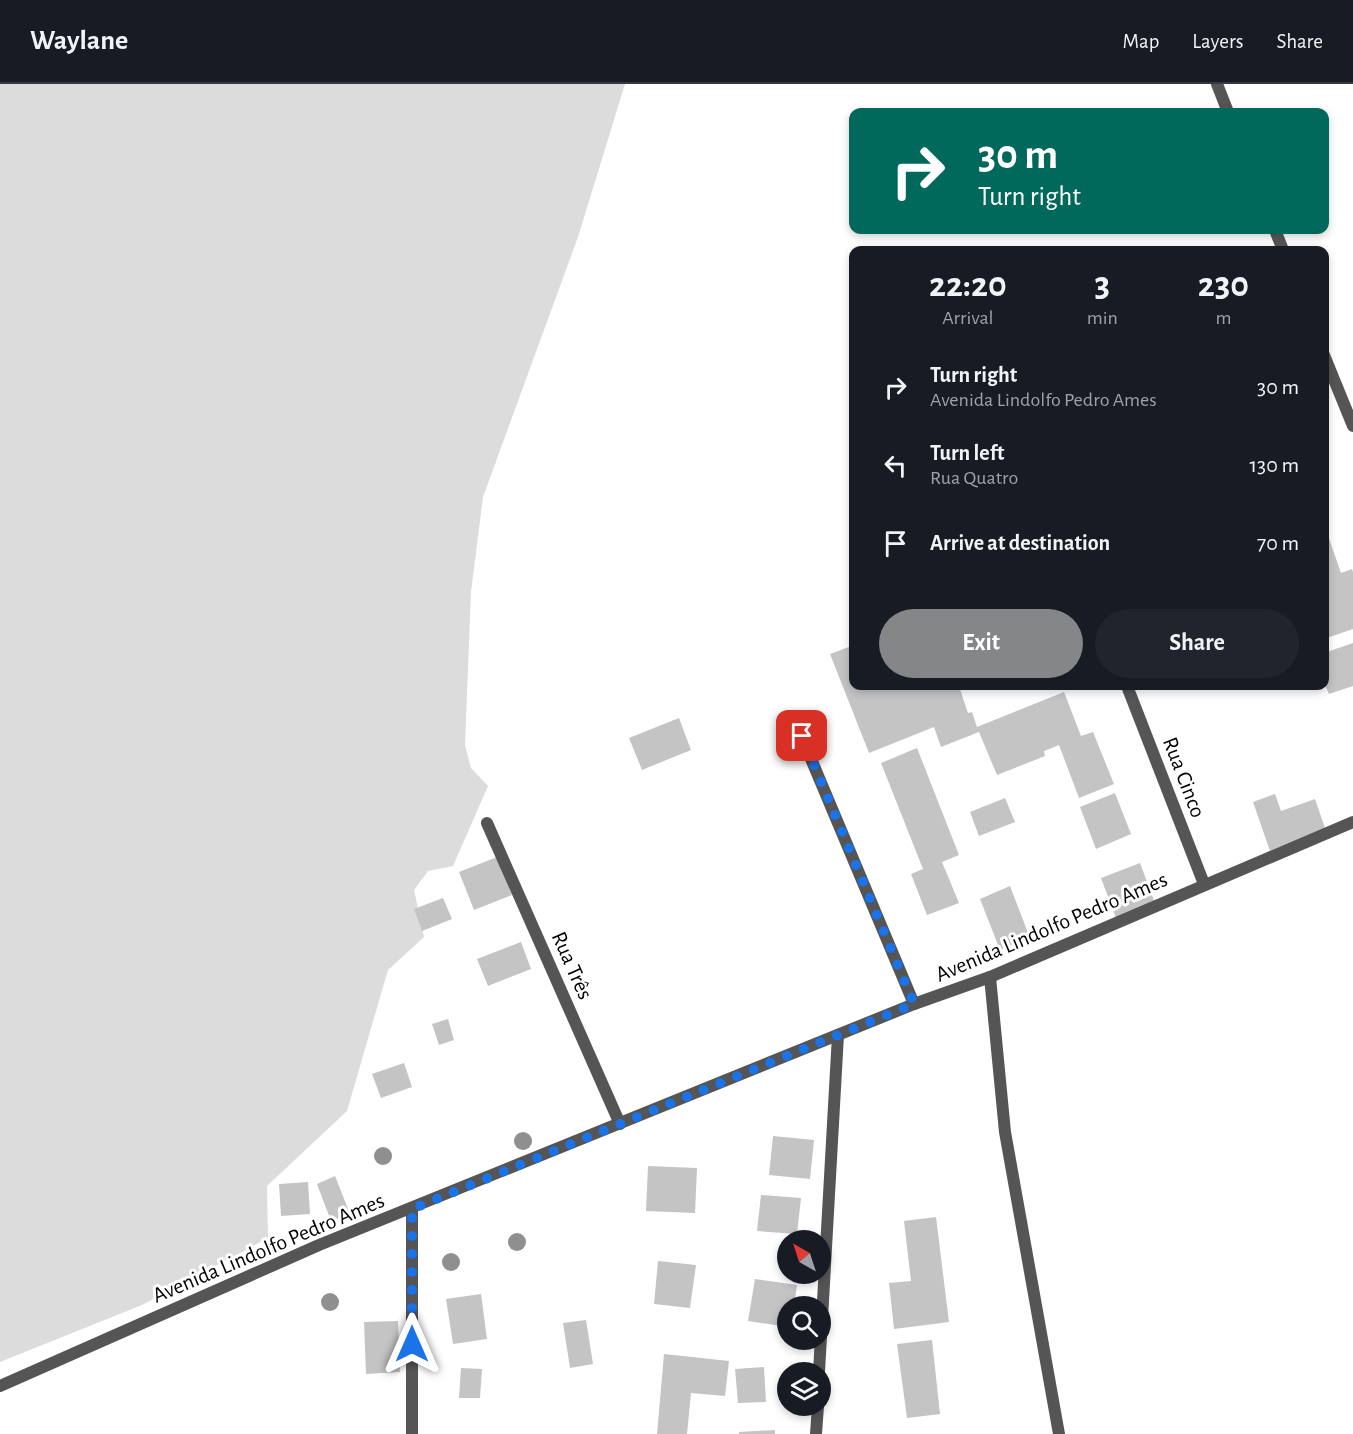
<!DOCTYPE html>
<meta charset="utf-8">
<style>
:root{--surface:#171b24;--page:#20242c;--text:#f1f3f6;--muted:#9ea1a6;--line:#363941;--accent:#858687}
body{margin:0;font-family:"Alegreya Sans",sans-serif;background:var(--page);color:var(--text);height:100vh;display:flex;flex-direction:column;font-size:22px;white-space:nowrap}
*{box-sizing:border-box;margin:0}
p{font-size:20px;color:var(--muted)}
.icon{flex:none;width:33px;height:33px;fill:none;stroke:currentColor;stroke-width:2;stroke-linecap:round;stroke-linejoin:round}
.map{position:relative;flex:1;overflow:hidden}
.panel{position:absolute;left:849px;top:162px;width:480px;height:444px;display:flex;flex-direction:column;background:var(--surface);border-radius:12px;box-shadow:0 3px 9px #0003}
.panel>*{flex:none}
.top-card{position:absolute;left:849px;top:24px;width:480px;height:126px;border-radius:12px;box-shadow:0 3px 9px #0003;background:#00695c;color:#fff;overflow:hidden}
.needle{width:39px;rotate:321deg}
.buttons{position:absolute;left:777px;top:1146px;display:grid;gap:12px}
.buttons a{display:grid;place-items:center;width:54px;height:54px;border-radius:50%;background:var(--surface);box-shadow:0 3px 9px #0003;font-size:30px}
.pin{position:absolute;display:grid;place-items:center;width:51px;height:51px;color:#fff;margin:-26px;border-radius:12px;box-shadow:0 3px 9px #0006}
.me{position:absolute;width:66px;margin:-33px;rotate:0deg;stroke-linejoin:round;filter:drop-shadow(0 0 4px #0008)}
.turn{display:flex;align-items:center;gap:21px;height:126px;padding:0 30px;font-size:27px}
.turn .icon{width:78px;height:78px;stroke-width:2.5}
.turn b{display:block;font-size:42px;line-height:51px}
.eta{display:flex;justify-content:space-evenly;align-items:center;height:102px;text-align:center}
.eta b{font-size:36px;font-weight:700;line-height:42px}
.primary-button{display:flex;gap:12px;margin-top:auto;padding:12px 30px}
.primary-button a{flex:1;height:69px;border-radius:36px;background:var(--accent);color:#fff;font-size:24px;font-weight:700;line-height:69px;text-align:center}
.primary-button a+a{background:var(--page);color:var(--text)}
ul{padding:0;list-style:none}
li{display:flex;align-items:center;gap:18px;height:78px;padding:0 30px}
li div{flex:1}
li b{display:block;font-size:22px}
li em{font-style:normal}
header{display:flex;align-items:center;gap:36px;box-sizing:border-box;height:84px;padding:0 30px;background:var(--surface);border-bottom:2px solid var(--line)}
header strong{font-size:28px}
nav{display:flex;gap:33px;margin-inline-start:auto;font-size:21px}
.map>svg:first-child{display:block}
.green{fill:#dcdcdc}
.building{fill:#c4c4c4}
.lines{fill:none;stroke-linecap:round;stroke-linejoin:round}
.street{stroke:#555;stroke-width:12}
.tree{fill:#8f8f8f}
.route{stroke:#1a73e8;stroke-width:10;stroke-dasharray:0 18}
.labels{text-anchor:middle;stroke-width:6;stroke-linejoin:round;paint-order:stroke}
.street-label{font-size:22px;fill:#000;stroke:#fff}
</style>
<header>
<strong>Waylane</strong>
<nav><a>Map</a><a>Layers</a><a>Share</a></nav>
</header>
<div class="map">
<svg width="1353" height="1350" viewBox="0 0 1353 1350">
<rect width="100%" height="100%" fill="#fff"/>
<!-- green -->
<path class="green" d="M0,0h625l-47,153 -95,260 -12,95 -6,153 6,23 17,18 -35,80 -25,5 -14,19 10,47 -36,33 -41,141 -80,75 1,52 -126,67 -142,57z"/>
<!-- building -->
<g class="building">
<path d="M1324,440l17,49 11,-4 1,3v57l-29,10z"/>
<path d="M1353,559v43l-24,8 -5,-11v-30z"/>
<path d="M854,561v41h105l9,27 4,-1 5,15 87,-35 17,44 12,-4 21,52 -35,14 -20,-53 -15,6 1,5 -48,19 -18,-43 -38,15 -7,-20 -65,26 -39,-99z"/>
<path d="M679,634l12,32 -49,20 -13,-32z"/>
<path d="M917,664l42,107 -17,7 17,41 -32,12 -16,-41 12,-5 -42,-106z"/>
<path d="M1115,709l16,41 -35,15 -16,-42z"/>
<path d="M1275,710l6,17 34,-12 11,32 -56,20 -17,-49z"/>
<path d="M1005,714l10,24 -36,14 -9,-24z"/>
<path d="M497,773l15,38 -38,15 -15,-38z"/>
<path d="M1140,779l15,40 -39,15 -15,-40z"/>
<path d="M1010,802l20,52 -30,12 -20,-51z"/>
<path d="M443,814l9,21 -30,12 -8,-22z"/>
<path d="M521,858l10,27 -43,17 -11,-27z"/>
<path d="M448,935l6,21 -15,5 -7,-21z"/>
<path d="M404,979l8,24 -31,11 -9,-24z"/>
<path d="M773,1052l41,4 -4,39 -41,-4z"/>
<path d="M648,1082l49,2 -2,45 -49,-2z"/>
<path d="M335,1092l15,38 -19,7 -14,-37z"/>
<path d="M308,1098l2,32 -29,2 -2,-32z"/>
<path d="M761,1111l40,3 -4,36 -40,-3z"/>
<path d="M936,1133l13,105 -55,7 -5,-46 22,-2 -7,-60z"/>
<path d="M658,1177l38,4 -6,43 -36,-4z"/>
<path d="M755,1195l42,6 -3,21h-6v21l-40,-6z"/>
<path d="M481,1210l6,45 -34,5 -7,-45z"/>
<path d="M586,1236l7,44 -23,4 -7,-45z"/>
<path d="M398,1237l2,51 -34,2 -2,-52z"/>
<path d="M932,1256l8,74 -33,4 -10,-74z"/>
<path d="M664,1270l65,7 -4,35 -34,-3 -4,41h-30z"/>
<path d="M764,1283l2,35 -28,1 -3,-34z"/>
<path d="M461,1284l21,1 -2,29h-21z"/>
<path d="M775,1346v4h-36v-2z"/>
</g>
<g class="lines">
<!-- street -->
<g class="street">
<path d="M1217,0l11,28"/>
<path d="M1275,146l8,20"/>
<path d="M1324,271l29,71"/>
<path d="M1127,602l77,198"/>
<path d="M793,632l121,288"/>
<path d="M487,739l133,301"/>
<path d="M990,893l15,155 54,302"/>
<path d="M412,1125v225"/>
<path d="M819,1288l19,-337"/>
<path d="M0,1302l319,-141 595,-241 76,-27 363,-155"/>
<path d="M816,1350l2,-28"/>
</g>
</g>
<!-- trees -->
<g class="tree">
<circle cx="523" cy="1057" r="9"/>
<circle cx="383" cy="1072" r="9"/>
<circle cx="517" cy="1158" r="9"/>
<circle cx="451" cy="1178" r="9"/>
<circle cx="330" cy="1218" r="9"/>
</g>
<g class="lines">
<!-- route -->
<path class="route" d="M412,1260v-135l502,-205 -112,-268"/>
</g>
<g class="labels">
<!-- street labels -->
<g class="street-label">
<text transform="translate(1185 693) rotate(69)" y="8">Rua Cinco</text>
<text transform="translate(1051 842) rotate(-23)" y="8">Avenida Lindolfo Pedro Ames</text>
<text transform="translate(573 881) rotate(66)" y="8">Rua Três</text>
<text transform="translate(268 1163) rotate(-23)" y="8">Avenida Lindolfo Pedro Ames</text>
</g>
</g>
</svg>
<div class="buttons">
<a><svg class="needle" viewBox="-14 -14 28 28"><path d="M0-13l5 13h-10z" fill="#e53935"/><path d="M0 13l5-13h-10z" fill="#9ea1a6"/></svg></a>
<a><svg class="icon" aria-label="search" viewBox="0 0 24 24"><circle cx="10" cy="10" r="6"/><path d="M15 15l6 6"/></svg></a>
<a><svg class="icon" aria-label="layers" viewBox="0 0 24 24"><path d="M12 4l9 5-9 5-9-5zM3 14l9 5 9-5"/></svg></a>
</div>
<div class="pin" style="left:802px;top:652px;background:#d93025"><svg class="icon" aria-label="arrive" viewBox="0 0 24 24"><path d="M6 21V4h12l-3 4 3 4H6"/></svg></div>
<svg class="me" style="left:412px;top:1260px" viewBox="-20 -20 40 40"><path d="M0-17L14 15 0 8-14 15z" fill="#1a73e8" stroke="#fff" stroke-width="4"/></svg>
<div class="top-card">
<div class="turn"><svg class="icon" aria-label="right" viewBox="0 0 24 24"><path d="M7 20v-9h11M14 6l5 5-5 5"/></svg><div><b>30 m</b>Turn right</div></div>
</div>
<section class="panel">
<div class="eta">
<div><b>22:20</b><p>Arrival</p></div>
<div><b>3</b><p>min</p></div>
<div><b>230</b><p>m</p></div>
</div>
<ul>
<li><svg class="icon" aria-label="right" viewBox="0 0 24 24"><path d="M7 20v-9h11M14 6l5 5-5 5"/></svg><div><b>Turn right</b><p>Avenida Lindolfo Pedro Ames</p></div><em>30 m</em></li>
<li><svg class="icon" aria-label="left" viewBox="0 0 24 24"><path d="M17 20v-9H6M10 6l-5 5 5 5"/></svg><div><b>Turn left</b><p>Rua Quatro</p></div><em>130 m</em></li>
<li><svg class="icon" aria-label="arrive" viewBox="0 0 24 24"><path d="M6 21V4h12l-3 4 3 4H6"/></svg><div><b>Arrive at destination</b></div><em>70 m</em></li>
</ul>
<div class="primary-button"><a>Exit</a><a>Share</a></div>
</section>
</div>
